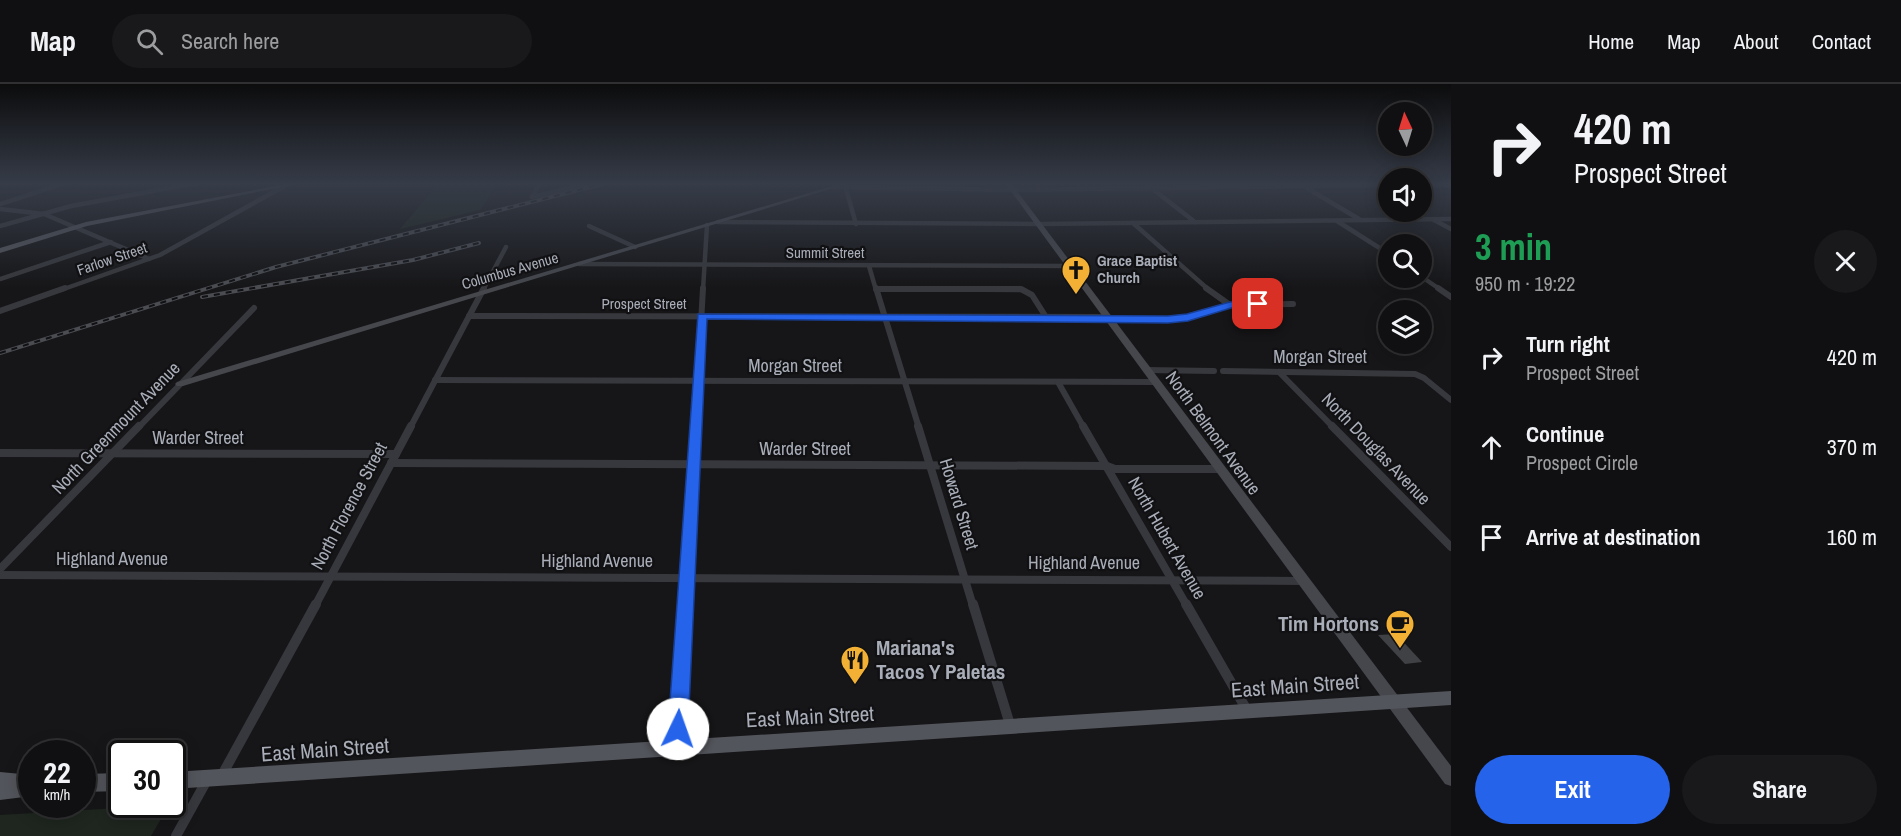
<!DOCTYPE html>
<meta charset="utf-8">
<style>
:root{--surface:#101012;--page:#19191b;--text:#f1f3f6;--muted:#9c9d9f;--line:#303032;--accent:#2563eb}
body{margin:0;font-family:"Archivo Narrow",sans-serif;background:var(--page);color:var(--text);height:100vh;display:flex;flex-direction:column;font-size:22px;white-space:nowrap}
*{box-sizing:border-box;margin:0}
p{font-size:20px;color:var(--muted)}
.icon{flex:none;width:33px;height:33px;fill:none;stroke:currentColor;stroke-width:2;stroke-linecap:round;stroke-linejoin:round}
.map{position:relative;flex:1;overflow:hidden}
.panel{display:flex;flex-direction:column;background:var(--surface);width:450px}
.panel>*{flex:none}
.top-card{background:#101012;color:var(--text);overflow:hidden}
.needle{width:39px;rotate:356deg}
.fabs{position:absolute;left:1378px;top:18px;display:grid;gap:12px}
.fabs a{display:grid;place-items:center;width:54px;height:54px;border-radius:50%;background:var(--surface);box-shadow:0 3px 15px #0003,0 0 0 2px var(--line);font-size:30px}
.speed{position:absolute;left:18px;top:656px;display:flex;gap:12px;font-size:30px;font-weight:700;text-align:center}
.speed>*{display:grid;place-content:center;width:78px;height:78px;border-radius:50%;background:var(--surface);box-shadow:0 3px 15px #0003,0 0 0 2px var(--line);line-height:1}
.speed small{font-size:15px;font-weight:400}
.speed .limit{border:3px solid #111;border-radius:9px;background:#fff;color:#111}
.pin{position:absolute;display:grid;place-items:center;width:51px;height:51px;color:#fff;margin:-26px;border-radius:12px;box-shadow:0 3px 9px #0006}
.me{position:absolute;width:66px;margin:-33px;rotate:3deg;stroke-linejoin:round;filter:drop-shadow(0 0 4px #0008)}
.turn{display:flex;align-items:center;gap:21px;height:126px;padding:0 24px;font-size:27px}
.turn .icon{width:78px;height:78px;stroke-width:2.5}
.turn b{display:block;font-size:42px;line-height:51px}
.round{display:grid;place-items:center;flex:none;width:63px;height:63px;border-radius:32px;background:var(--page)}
.headline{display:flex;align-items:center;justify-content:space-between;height:102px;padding:0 24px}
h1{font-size:36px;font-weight:700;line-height:45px;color:#1e9e55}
.button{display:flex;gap:12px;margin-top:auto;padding:12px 24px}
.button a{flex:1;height:69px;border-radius:36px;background:var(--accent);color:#fff;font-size:24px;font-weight:700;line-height:69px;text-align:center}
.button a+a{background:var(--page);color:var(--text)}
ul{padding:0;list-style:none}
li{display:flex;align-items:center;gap:18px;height:90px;padding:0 24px}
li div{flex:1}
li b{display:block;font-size:22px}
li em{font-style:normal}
header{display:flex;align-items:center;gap:36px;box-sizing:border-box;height:84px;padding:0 30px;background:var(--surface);border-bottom:2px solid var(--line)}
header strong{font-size:28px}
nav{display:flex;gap:33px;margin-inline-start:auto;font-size:21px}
.search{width:420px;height:54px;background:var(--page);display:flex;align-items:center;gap:15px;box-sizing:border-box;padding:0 21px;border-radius:33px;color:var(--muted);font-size:22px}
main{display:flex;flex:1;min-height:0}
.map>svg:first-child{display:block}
.green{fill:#1e261f}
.building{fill:#404145}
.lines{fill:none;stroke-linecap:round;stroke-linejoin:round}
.street-far3{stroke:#37383d;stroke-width:4.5}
.street-far2{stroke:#37383d;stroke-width:6}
.street-far1{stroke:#37383d;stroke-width:8}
.street{stroke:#37383d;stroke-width:10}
.secondary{fill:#45474d;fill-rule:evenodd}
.primary{fill:#53555c;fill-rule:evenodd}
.rail-casing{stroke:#4a4c52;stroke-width:4}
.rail{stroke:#111113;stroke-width:2;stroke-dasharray:6;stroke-linecap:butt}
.route{fill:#2563eb;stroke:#184099;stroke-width:1.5}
.labels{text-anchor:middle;stroke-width:4.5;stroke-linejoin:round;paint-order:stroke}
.far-street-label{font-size:15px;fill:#a8adb8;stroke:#111113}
.far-poi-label{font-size:15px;font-weight:bold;fill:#a8adb8;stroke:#111113;text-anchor:start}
.street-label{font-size:18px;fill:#a8adb8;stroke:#111113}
.near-poi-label{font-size:21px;font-weight:bold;fill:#a8adb8;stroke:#111113;text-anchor:end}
.near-street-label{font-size:21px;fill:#a8adb8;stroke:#111113}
</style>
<header>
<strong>Map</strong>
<div class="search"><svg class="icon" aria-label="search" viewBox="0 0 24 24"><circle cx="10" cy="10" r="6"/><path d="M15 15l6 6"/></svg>Search here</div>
<nav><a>Home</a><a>Map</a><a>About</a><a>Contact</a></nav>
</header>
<main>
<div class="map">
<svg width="1451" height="752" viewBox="0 0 1451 752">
<rect width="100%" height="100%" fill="#161618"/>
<!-- green -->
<g class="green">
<path d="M439,99h59l-18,27 -80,19z"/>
<path d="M169,721l-18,31h-151v-21z"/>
</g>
<!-- building -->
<path class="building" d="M1396,550l26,28 -17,2 -27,-29z"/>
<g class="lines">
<!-- street-far3 -->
<g class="street-far3">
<path d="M540,99l-8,14 59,-14"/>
<path d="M1145,99l50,39"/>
<path d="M1422,101h29"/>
<path d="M833,103l180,3 376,-5"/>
<path d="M1305,103l54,32"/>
<path d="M846,105l10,35"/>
<path d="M0,120l65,-21"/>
<path d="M0,125l44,5 105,45"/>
<path d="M1434,136l17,9"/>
<path d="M1337,137l52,33"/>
<path d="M718,138l321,2 412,-5"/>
<path d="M1133,139l76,67"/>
<path d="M0,142l71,-20 126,-23"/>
<path d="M589,142l46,21"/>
<path d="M579,180l491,2"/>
<path d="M869,182l7,24"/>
<path d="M1422,193l19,13"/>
<path d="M0,195l111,-37"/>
<path d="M876,205l146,1"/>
<path d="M61,206l99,-35 130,-72"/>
<path d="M483,206l23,-43"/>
<path d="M703,206l4,-65"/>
</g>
<!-- street-far2 -->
<g class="street-far2">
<path d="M876,204l43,140"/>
<path d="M1206,204l24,17"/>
<path d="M1438,204l13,9"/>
<path d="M876,205h145l11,6 14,22"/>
<path d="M0,227l65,-23"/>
<path d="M469,232l639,1"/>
<path d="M1109,235h70l51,-14 63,-1"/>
<path d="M1146,286l68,1"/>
<path d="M1223,287l192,3 9,4 27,22"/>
<path d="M1279,288l55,56"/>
<path d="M435,296l720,2"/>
<path d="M1058,298l26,46"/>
<path d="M138,344l116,-120"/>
<path d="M410,344l74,-140"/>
<path d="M695,344l8,-140"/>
</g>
<!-- street-far1 -->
<g class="street-far1">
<path d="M918,342l55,180"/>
<path d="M1083,342l104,180"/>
<path d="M1332,342l119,121"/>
<path d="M0,369l396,1"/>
<path d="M391,379l716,3 8,3h104"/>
<path d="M0,485l139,-143"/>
<path d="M0,491l1303,6"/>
<path d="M315,522l96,-180"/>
<path d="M685,522l10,-180"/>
</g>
<!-- street -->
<g class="street">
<path d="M973,520l38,124"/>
<path d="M1186,520l62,108"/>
<path d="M677,664l8,-144"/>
<path d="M222,691l94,-171"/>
<path d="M176,752l31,-56"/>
</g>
<!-- secondary -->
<g class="secondary">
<path d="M842,99h8l-667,203h-6l-2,-2 2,-2z"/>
<path d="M1005,99h6l440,583v20l-6,-2z"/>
</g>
<!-- primary -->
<g class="primary">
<path d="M291,99h11l-215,43 -87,27v-5l86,-26z"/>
<path d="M1451,607v14l-1279,84v-17z"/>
<path d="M0,688l32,3v21l-32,4z"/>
<path d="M122,689v18l-40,1v-18z"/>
</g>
<!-- rail casing -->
<g class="rail-casing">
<g id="rail">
<path d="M202,213l211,-37 66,-17"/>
<path d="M0,269l276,-86 330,-84"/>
</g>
</g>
<!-- rail -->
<use href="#rail" class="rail"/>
</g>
<!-- sky -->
<linearGradient id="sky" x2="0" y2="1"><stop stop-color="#0c0c0d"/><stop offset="0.49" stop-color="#363c48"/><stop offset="1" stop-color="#363c48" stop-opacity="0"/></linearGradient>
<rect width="1451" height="204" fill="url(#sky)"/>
<!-- route -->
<path class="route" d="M1258,217l4,1v4l-31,2 -43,13 -20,2 -461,-4 -19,410 -3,6 -7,3 -7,-3 -3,-6 30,-415 470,2 19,-2 43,-12z"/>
<!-- icons -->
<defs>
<g id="church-pin" transform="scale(1.5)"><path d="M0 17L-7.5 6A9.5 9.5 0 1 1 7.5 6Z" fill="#f2b134" stroke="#111113"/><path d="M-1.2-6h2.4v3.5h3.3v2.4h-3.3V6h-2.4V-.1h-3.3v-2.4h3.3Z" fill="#111"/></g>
<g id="cafe-pin" transform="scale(1.5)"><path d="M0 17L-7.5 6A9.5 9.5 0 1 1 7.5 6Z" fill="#f2b134" stroke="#111113"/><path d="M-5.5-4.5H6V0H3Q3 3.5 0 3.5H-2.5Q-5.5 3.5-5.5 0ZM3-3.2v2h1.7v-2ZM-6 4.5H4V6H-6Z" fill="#111"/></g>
<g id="restaurant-pin" transform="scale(1.5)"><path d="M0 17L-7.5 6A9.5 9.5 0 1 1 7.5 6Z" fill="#f2b134" stroke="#111113"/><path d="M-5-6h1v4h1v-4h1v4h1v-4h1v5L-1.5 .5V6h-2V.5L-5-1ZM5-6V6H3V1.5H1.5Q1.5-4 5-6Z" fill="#111"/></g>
</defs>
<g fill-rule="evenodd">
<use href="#church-pin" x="1076" y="186"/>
<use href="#cafe-pin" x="1400" y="540"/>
<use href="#restaurant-pin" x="855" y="576"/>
</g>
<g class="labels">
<!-- far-street labels -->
<g class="far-street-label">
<text x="825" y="174">Summit Street</text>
<text transform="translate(112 175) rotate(-19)" y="5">Farlow Street</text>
<text transform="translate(510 187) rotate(-16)" y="5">Columbus Avenue</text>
<text x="644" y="225">Prospect Street</text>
</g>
<!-- far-poi labels -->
<g class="far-poi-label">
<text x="1097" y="182">Grace Baptist<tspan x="1097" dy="17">Church</tspan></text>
</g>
<!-- street labels -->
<g class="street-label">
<text x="1320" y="279">Morgan Street</text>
<text x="795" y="288">Morgan Street</text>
<text transform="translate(116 344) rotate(-46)" y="6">North Greenmount Avenue</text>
<text transform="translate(1213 349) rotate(54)" y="6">North Belmont Avenue</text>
<text x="198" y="360">Warder Street</text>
<text x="805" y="371">Warder Street</text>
<text transform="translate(1376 365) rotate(46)" y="6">North Douglas Avenue</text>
<text transform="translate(959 420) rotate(73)" y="6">Howard Street</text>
<text transform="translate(349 422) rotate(-62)" y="6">North Florence Street</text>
<text transform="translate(1167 454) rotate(60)" y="6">North Hubert Avenue</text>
<text x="112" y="481">Highland Avenue</text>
<text x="597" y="483">Highland Avenue</text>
<text x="1084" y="485">Highland Avenue</text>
</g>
<!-- near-poi labels -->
<g class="near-poi-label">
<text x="1379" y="547">Tim Hortons</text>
<text x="876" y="571" text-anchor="start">Mariana's<tspan x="876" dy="24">Tacos Y Paletas</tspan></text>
</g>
<!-- near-street labels -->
<g class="near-street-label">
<text transform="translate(1295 602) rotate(-4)" y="7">East Main Street</text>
<text transform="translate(810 633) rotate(-3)" y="7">East Main Street</text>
<text transform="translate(325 666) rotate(-4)" y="7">East Main Street</text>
</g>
</g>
</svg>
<div class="fabs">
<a><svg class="needle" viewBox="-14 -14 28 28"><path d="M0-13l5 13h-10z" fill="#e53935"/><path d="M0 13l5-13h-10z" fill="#9c9d9f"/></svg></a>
<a><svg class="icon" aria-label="sound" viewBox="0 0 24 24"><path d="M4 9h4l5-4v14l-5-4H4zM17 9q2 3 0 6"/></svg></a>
<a><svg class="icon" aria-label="search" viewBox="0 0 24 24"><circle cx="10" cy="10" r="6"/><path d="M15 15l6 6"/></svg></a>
<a><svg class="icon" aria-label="layers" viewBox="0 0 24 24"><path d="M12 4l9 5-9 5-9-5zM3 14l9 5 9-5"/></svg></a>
</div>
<div class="speed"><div>22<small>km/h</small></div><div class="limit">30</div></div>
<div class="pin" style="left:1258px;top:220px;background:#d93025"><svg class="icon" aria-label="arrive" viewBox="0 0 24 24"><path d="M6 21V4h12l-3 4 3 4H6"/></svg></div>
<svg class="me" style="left:678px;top:645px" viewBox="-20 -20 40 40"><circle r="19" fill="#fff"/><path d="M0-13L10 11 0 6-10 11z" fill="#2563eb"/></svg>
</div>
<section class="panel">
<div class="top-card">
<div class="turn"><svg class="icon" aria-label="right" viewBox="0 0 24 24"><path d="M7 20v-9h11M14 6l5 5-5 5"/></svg><div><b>420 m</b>Prospect Street</div></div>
</div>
<div class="headline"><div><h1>3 min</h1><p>950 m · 19:22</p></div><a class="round"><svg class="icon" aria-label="close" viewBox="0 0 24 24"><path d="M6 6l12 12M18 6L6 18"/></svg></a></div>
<ul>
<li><svg class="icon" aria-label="right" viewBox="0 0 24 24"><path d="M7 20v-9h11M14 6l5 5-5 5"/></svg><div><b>Turn right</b><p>Prospect Street</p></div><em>420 m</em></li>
<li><svg class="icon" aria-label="ahead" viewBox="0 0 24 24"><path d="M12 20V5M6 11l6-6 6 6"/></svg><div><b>Continue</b><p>Prospect Circle</p></div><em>370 m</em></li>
<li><svg class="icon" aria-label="arrive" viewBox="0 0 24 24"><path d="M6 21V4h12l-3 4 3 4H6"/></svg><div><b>Arrive at destination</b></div><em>160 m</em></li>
</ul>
<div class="button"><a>Exit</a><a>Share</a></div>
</section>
</main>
